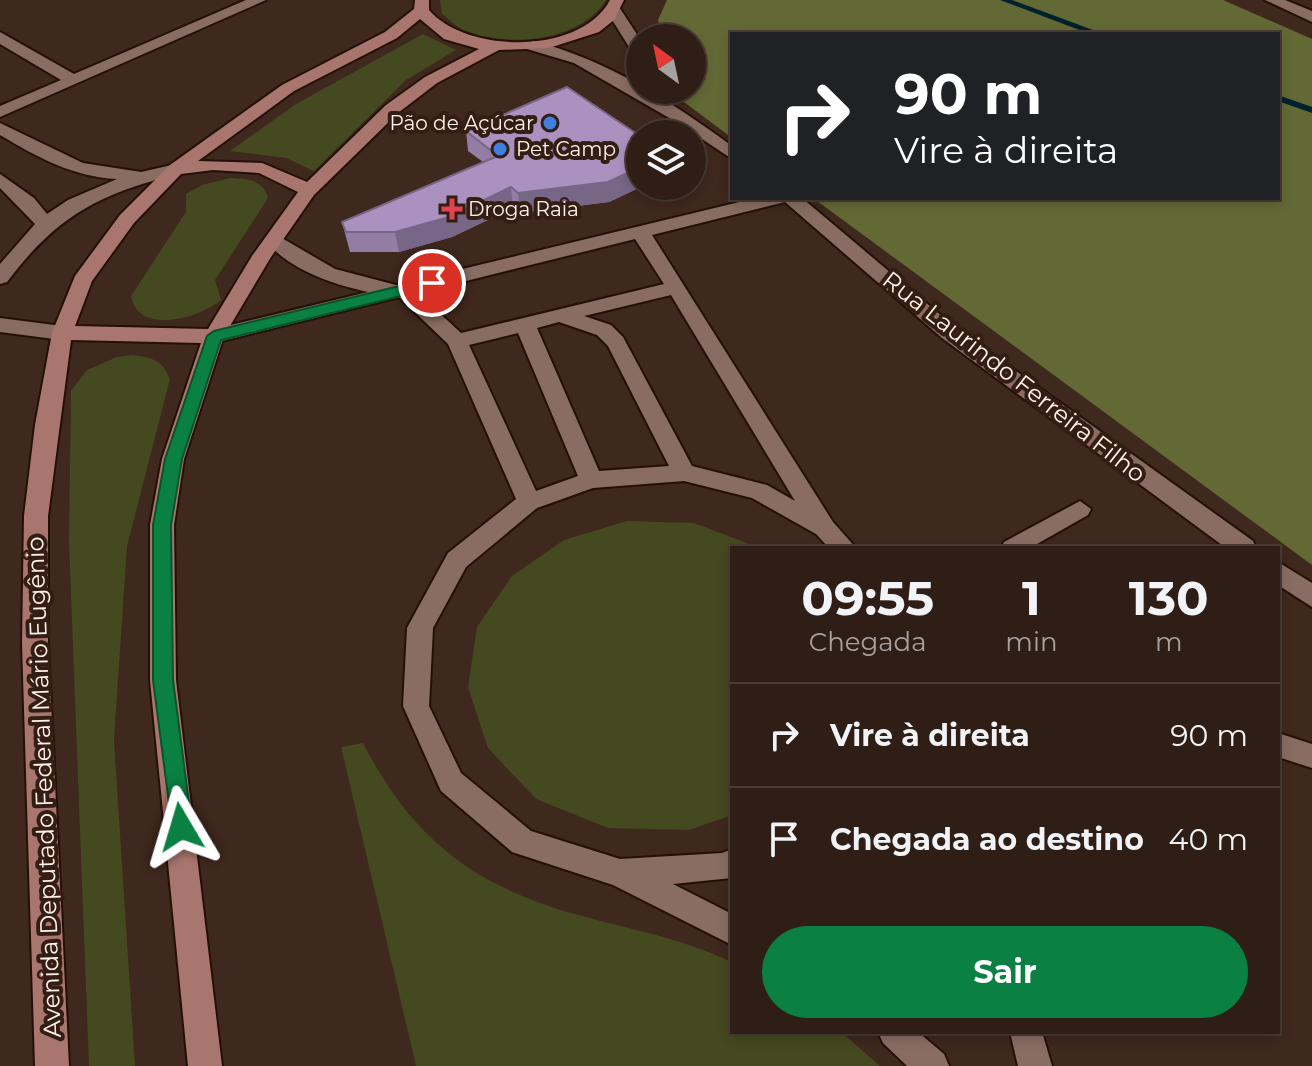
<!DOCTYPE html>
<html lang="pt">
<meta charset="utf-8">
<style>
:root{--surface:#2f1e16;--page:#37271f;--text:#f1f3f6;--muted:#a7a2a1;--line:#4a3c35;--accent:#0b8043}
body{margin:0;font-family:Montserrat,sans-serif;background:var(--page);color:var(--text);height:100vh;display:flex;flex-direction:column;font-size:30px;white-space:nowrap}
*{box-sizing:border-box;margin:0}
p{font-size:26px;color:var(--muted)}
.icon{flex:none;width:44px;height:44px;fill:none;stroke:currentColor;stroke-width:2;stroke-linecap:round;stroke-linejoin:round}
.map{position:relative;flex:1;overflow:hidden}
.drawer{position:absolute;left:730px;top:546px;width:550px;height:488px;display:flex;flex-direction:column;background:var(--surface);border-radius:0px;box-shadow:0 4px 12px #0003,0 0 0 2px var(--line)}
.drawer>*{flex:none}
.guide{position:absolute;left:730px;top:32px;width:550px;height:168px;border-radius:0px;box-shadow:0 4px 12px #0003,0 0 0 2px var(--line);background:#202124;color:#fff;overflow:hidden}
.needle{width:52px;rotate:327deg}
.tools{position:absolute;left:626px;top:24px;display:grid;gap:16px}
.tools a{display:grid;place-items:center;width:80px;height:80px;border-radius:50%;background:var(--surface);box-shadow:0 4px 12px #0003,0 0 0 2px var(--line);font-size:40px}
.pin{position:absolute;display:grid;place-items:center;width:68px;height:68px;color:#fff;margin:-34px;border:4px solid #fff;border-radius:50%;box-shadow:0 2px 8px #0007}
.me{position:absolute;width:88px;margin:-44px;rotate:353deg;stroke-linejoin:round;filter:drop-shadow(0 0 6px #0008)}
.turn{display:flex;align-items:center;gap:28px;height:168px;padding:0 32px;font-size:36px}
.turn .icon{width:104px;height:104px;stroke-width:2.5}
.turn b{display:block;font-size:56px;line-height:68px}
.eta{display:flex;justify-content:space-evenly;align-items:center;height:136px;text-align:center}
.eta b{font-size:48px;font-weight:700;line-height:56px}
.primary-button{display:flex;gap:16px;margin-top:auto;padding:16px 32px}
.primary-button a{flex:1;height:92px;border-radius:48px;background:var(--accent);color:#fff;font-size:32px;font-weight:700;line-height:92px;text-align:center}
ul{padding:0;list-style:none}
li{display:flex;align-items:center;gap:24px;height:104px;padding:0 32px;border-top:2px solid var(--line)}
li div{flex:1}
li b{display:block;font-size:30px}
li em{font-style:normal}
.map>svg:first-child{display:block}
.green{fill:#44491f}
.forest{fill:#636935}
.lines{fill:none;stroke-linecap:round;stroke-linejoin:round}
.stream{fill:#00222d;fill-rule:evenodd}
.lane-casing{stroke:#251007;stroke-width:4}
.street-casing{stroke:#251007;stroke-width:4}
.secondary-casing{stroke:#251007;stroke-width:4}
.lane{fill:#896d62;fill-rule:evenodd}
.street{fill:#896d62;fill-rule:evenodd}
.secondary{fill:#a9766f;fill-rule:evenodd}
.wall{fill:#937da5}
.shaded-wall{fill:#786686}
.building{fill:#ab91c0;stroke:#786686;stroke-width:2}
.route{fill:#0b8043;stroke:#07532c;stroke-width:2}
.shop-dot{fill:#3f7fe0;stroke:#341e14;stroke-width:3}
.health-dot{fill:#e0444e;stroke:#341e14;stroke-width:3}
.labels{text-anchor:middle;stroke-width:8;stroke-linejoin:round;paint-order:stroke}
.far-poi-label{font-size:20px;fill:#fff2ec;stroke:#341e14;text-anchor:start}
.street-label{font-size:24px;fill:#fff2ec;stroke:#341e14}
</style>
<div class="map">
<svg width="1312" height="1066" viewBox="0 0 1312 1066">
<rect width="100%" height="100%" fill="#3f281d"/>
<!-- green -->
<g class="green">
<path d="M440,0h166c-26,42 -100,49 -144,29 -7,-3 -14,-11 -20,-15z"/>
<path d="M423,34l33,16 -50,30 -92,91 -28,-13 -56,-7 66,-47z"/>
<path d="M230,178c16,0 34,2 38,20l-53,82 6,20c-21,18 -83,36 -90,-4l55,-84v-18l16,-9z"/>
<path d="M133,355c20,3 29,5 37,24l-43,167 -13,194 21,326h-46l-20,-524 2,-151 16,-21 30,-13z"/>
<path d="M627,521l67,2 66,25h-28v267l-43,15 -81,-2 -72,-29 -48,-51 -20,-61 9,-60 35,-51 52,-36z"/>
<path d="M363,743c49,95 109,142 212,171 54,15 106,24 157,48v70h109l39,34h-464l-75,-319z"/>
</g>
<!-- forest -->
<path class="forest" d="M667,0h556l89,39v526l-499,-367h465v-164h-546v104l-48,-36 -5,-12h13v-52h-30l-4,-18z"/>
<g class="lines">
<!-- stream -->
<g class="stream">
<path d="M1000,0h12l92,34h-14z"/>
<path d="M1278,95l34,12v6l-34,-12z"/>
</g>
<!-- lane casing -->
<g class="lane-casing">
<path id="lane" d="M1080,501l11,8 -3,6 -58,33h-29l3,-6z"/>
</g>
<!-- street casing -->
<g class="street-casing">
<g id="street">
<path d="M246,0h20l-266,117v-11l61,-26 -61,-36v-12l74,42z"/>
<path d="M1265,0h20l27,11v11z"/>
<path d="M614,5l5,2 21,32v18l-6,-2 -28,-45z"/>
<path d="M533,41c75,19 137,60 199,105v13l-54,-36 -104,-60 -47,-14 -2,-3z"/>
<path d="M0,123l83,40 58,9 35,-8 9,5 -3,4c-81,20 -124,41 -175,109l-7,2v-20l35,-40 -35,-36v-14l34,24 13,16 21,-14 49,-21c-44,-2 -80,-22 -117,-44z"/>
<path d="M756,198h46l154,130 297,213 3,7h-30l-284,-210 -157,-136 -133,33 181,287 23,26h-27l-13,-14 -64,-36 -68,-17 -91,7 -56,20 -71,59 -33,61 -4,78 32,67 70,58 89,28 102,-6 10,-4v29l-59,6 59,30v31l-119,-60 -101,-33 -71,-61 -38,-85 4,-78 41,-75 68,-54 -68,-155 -49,-47 -185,46 -10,-7 10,-7 154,-37c-36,-8 -79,-22 -103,-52l10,-6 60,35 61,16zM635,239l29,45 -203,49 -43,-40zM671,295l124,206 -28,-16 -75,-19 -69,-129 -12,-12 -27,-9zM559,322l38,13 11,11 61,120 -70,5 -62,-143zM518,333l60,143 -42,15 -67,-146z"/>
<path d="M0,318l62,8 10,7 -10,7 -62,-8z"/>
<path d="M1278,562l34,21v24l-34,-22z"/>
<path d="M1278,733l34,11v24l-34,-11z"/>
<path d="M878,1032h40l26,22 5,12h-42l-24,-23z"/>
<path d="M1010,1032h32l10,34h-34z"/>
</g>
</g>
<!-- secondary casing -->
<g class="secondary-casing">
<path id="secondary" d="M415,0h14v10c38,44 152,45 181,-10h14l-10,20 -15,12 -50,16 -50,2 -62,33 -39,30 -84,82 -43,62 -47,79 -40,123 -10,66 2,155 46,386h-34l-38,-386v-155l12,-66 39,-116 -130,-3 -23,176v127l21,423h-34l-13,-423 2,-127 11,-91 17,-92 23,-57 45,-61 50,-50 112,-80 103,-53 29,-23zM420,19l24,20 35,10 -54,28 -39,28 -79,77 -45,-19 -64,-2 96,-70 103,-53zM213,170l46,3 39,19 -46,64 -44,73 -133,-3 17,-45 42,-58 47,-49z"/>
</g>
<!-- lane -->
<use href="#lane" class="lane"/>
<!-- street -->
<use href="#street" class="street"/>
<!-- secondary -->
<use href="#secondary" class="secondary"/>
</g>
<!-- wall -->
<path class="wall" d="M466,131l174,55h3l-34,16 -89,11 -7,-5 -61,29 -53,15h-49l-8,-30 141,-60 -15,-11z"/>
<!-- shaded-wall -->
<g class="shaded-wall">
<path d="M640,167v19h3l-34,16 -89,11 -2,-20z"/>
<path d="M511,187l2,21 -61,29 -53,15 -4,-20z"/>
</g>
<!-- building -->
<path class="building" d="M567,87l73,49v31l-32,15 -90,11 -7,-6 -62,30 -54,15h-49l-4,-10 156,-66 -32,-25z"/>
<!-- route -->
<path class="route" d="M432,278l6,2v7l-217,53 -39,119 -11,66 2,155 19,147 -3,7 -8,3 -8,-3 -20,-154v-155l12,-66 42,-123 7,-5z"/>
<!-- markers -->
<g class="shop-dot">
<circle cx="550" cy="123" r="8"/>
<circle cx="500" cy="149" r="8"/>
</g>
<path class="health-dot" d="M448 197h8v8h8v8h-8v8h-8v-8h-8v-8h8z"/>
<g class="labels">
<!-- far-poi labels -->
<g class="far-poi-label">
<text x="534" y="130" text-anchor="end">Pão de Açúcar</text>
<text x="516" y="156">Pet Camp</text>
<text x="468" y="216">Droga Raia</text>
</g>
<!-- street labels -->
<g class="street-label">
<text transform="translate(1014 377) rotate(38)" y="8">Rua Laurindo Ferreira Filho</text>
<text transform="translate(44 787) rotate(-92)" y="8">Avenida Deputado Federal Mário Eugênio</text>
</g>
</g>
</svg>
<div class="tools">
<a><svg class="needle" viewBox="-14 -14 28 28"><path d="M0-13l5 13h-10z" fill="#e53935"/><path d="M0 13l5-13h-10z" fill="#a7a2a1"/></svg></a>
<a><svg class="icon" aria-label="layers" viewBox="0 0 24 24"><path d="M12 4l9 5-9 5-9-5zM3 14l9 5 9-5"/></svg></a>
</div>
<div class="pin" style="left:432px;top:283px;background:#d93025"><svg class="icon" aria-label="arrive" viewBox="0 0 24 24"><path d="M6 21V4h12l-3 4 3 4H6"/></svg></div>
<svg class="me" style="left:181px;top:827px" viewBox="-20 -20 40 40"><path d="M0-17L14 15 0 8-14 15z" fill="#0b8043" stroke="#fff" stroke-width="4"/></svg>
<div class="guide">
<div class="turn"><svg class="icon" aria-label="right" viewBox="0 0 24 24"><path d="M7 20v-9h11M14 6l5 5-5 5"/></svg><div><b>90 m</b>Vire à direita</div></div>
</div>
<section class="drawer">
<div class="eta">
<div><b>09:55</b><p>Chegada</p></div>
<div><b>1</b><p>min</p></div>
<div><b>130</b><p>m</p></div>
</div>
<ul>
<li><svg class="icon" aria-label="right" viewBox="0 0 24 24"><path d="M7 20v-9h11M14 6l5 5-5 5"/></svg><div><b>Vire à direita</b></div><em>90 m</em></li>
<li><svg class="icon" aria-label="arrive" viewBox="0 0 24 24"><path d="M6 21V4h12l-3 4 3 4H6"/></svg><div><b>Chegada ao destino</b></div><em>40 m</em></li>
</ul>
<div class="primary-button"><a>Sair</a></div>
</section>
</div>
